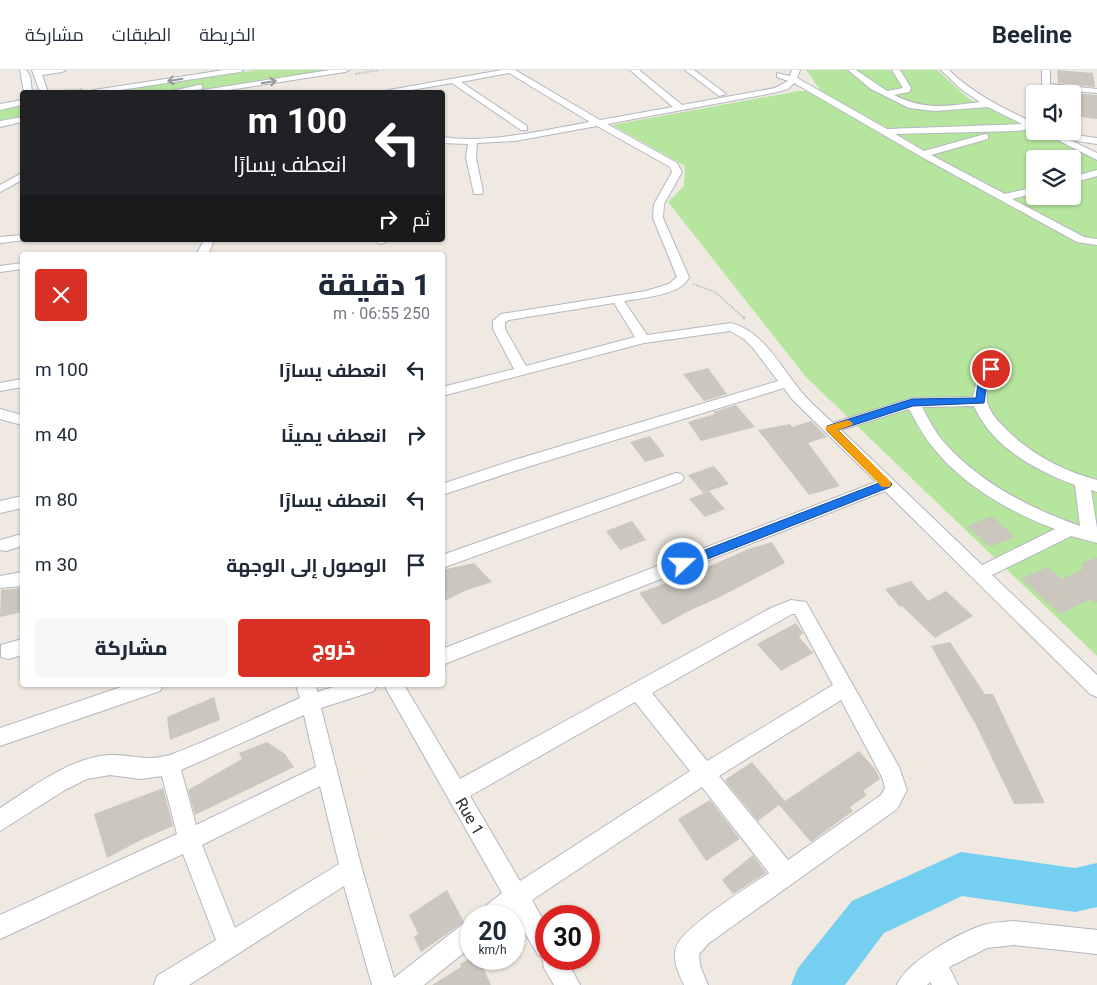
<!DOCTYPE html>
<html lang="ar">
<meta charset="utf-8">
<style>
:root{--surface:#fff;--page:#f6f6f7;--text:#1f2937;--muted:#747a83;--line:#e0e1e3;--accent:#d93025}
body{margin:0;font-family:Roboto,Cairo,sans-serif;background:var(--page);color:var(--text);direction:rtl;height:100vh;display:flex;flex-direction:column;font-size:19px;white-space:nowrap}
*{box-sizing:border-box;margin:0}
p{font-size:16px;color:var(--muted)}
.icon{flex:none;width:28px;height:28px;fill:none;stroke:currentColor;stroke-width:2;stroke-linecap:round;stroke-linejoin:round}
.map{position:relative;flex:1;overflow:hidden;direction:ltr}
.sheet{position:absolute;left:20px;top:182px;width:425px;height:435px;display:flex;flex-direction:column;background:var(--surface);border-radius:5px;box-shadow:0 1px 4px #0004;direction:rtl}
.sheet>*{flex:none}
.banner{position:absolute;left:20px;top:20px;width:425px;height:152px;border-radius:5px;box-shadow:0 1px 4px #0004;direction:rtl;background:#202124;color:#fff;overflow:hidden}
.tools{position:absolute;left:1026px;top:15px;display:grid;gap:10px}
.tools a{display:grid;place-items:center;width:55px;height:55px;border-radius:5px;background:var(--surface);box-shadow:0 1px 4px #0004;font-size:25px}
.speed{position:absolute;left:460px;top:835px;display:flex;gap:10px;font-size:25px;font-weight:700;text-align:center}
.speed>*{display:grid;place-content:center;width:65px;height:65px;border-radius:50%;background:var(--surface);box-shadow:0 1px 4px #0004;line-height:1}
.speed small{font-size:12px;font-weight:400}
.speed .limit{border:8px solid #d22;background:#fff;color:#111}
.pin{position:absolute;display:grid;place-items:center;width:42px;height:42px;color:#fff;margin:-21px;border:2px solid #fff;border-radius:50%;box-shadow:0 1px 5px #0007}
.me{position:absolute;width:55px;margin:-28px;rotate:69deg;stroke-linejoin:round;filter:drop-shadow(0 0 4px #0008)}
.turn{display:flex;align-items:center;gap:18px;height:105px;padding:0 15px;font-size:22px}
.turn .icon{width:65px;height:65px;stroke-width:2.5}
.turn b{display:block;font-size:35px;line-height:42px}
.then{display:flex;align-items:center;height:48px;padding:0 15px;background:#0003;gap:10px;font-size:19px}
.round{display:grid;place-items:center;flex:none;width:52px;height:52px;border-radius:5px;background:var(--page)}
.summary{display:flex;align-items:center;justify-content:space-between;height:85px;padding:0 15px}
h1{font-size:30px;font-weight:800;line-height:38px}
.primary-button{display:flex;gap:10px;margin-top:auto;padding:10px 15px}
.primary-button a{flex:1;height:58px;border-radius:5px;background:var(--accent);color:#fff;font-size:20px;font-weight:800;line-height:58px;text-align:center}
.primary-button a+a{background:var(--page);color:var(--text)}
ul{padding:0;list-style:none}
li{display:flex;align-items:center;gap:15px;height:65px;padding:0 15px}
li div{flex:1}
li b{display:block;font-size:19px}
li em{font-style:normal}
header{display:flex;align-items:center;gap:30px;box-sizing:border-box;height:70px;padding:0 25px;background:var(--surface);border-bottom:1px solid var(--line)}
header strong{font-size:24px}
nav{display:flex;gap:28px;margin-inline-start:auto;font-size:18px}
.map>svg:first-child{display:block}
.green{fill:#b6e59e;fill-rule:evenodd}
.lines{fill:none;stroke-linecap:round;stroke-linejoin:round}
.river{fill:#75cff0;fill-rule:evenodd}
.building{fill:#cbc7bf}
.minor-casing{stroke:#b4b7c1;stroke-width:2}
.path-far1{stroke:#c9c9c9;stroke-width:2;stroke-dasharray:2 1;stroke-linecap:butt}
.path{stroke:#c9c9c9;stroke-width:2.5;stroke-dasharray:3 2;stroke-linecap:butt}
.minor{fill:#fff;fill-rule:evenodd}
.oneway{stroke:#969696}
.route{fill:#1a73e8;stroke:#114b97}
.slow{fill:#f59e0b}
.labels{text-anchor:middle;stroke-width:5;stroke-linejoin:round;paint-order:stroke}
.near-street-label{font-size:16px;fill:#2e2e2e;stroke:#fff}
</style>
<header>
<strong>Beeline</strong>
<nav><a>الخريطة</a><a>الطبقات</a><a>مشاركة</a></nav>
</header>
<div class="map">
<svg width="1097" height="915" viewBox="0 0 1097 915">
<rect width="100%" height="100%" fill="#efe9e1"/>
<!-- green -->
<g class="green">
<path d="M258,0h70l-143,22h-76z"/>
<path d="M806,0h131l32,29 128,61v496l-291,-279 -138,-175 16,-16 1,-20 -73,-41 187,-34h22zM1035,89h37v37h-37z"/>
<path d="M18,37l4,1v9l-22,5v-12z"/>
</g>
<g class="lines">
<!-- river -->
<path class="river" d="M961,782l114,16 22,-5v44l-22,5 -113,-16 -78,37 -39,52h-54l7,-17 54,-67z"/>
</g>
<!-- building -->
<g class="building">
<path d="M1057,0l36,3 2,14 -37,-4z"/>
<path d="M1072,23l25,2v24l-25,-3z"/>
<path d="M708,298l19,26 -23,7 -21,-27z"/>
<path d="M736,335l19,22 -54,14 -13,-19 27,-8 -2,-2z"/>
<path d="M811,351l16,16 -19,6 32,43 -31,9 -51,-65 32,-6 2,3z"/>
<path d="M650,366l15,20 -20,6 -15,-20z"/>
<path d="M714,396l15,18 -26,9 -15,-18z"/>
<path d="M709,421l16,18 -20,8 -16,-18z"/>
<path d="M992,446l23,21 -25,10 -23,-21z"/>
<path d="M632,451l14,19 -26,10 -14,-19z"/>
<path d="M772,472l13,21 -67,35 -29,13 -26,14 -24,-32 62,-23 47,-21z"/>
<path d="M1097,487v45l-5,1 -1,-4 -31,15 -39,-36 27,-11 13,12 22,-10 -1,-6z"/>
<path d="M474,493l18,19 -25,8 -25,12v-32z"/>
<path d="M911,511l17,20 18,-10 27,25 -38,22 -33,-32 -2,1 -15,-18z"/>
<path d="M22,518v24l-22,5 1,-27z"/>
<path d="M796,553l7,10 -4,4 14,16 -32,18 -24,-27z"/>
<path d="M950,572l35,52h8l52,109 -31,1 -37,-77 -46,-81z"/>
<path d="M214,627l6,23 -50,20 -3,-23z"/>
<path d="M267,672l18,12 9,13 -99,48 -7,-25 54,-31 -3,-6z"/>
<path d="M859,681l16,18 5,10 -17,12 4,4 -17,12 3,4 -42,31 -32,-37 -21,16 -32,-39v-3l26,-17 33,39z"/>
<path d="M163,718l10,38 -32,14 -34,18 -13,-44z"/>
<path d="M710,730l30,39 -34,22 -28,-42z"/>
<path d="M753,785l13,18 -33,21 -11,-14z"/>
<path d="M447,820l17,32 -43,30 -7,-15 4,-3 -9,-19z"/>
<path d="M469,889h10l12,26h-59l29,-18 -1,-3z"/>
</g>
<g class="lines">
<!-- minor casing -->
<g class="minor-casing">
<g id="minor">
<path d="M20,0h6l4,6 2,16h-8z"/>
<path d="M32,0h34l-4,2 -20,3 6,17h-8z"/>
<path d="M224,0h20l-4,2 -133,20h-17l4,-2z"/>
<path d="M330,0h19l-4,2 -129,20h-17l4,-2z"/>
<path d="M502,0h13l85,50 73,-13 -43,-37h9l43,35 93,-17 13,-7 -11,-4v-4l13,3 2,-6h8l-3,8 90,51 135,-5 -34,-17 -53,4 -26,-3 -38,-19 -23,-19h8l31,21 16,-3 -11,-18h8l11,18 -2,4 -15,3c32,16 53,11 86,7l-19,-13 -20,-19h8c23,23 52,37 81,51l5,-3v10l-18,3 -122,3 29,17 61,-17 3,1v4l-57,16 74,39 30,-7v6l-23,6 72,38 13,2v6l-20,-3 -157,-86 -126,-73 -6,6 -15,4 -166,31 70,39 5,9 -18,32 -1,14 26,59c-7,18 -47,21 -65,24l23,34 84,-12c32,8 49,43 69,67 9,12 22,22 33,33l79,-25 61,-1 3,-13 10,-18h10l2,3c-7,10 -13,20 -11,32 2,9 8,17 14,23 26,28 59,46 96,56v12l-6,-2 6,38v15l-26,-7 -79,39 105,100v22l-7,-3 -205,-203 -443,174v-16l434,-167 -85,-84 -7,-10 -260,80 -82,27v-11l72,-24 264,-79 -25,-33 -9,-9 -14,-8 -86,12 -202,53v-9l72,-18 -21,-40v-8l8,-7 145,-23 23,-7 8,-7 -24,-59 1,-14 18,-32 -2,-5 -73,-41 -82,15 -38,2 -1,15 7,34 -1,2h-8l-8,-36 2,-14 -26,-1v-6c49,7 101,-7 148,-15l-81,-49 -48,9 66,44v4h-6l-69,-47 -52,9h-15l4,-2zM614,233l21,34 -109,29 -21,-37v-7l4,-2zM974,336c17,40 62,65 101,79l5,41c-51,-18 -102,-44 -138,-86 -8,-10 -14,-22 -20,-33zM909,339c7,12 13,25 22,36 30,39 78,67 124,84l-73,36 -141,-135z"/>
<path d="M685,0h9l32,24 -7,2z"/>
<path d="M1042,0h8v14l47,5v4l-47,-4v5h-8z"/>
<path d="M199,15h3v4l-20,3h-15z"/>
<path d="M22,30v5l-22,5v-6z"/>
<path d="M22,47v5l-22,5v-6z"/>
<path d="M1040,61h12l11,6 4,-3 30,4v6l-27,-4 27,13v7z"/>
<path d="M1097,100v6l-25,7v-6z"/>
<path d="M22,103v7l-22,12v-7z"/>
<path d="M22,165v5h4l-26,3v-6z"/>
<path d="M204,170h10l-6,15h-12z"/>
<path d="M377,170h10v1l-5,3 -4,-1z"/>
<path d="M22,193v6l-22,3v-6z"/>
<path d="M22,309v8l-22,4v-8z"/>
<path d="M0,339l22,6v10l-22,-6z"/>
<path d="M676,403l5,1 3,4 -3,4 -239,86v-13z"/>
<path d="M22,426v12l-22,5v-12z"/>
<path d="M22,464v12l-16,5 -6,-1v-10z"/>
<path d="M22,502v14l-22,2v-12z"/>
<path d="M791,530l15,2 93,165 8,23 -10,19 -188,134 -10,11 1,12 8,19h-24c-5,-11 -12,-25 -8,-37 5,-20 74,-62 93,-75l-67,-86 -170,113 14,25v34h20l14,26h-26l-10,-17 -2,-11 -4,-2 -25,-42 -3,3h-31l4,-8 19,-15 -118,-208h20l56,94 311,-171zM792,544h3l38,71 -126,76 -55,-68zM841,630l41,77 3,11 -4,7 -93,65 -69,-84zM635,632l55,69 -170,110 -50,-85z"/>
<path d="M22,569v16l-14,4 -7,-2v-12z"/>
<path d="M127,615h36l-3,6 -160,55v-18z"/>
<path d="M296,615h20l1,7 23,-7h37l-3,6 -53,17 41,161 32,109 69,-54 8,-4v27l-47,38h-52l-28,-99 -155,99h-35l3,-9 59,-36 -33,-86 -183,85v-24l177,-81 -15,-58 -21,3 -31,-4 -23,4 -22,11 -65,41v-23c33,-21 69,-50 109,-53 21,-1 38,7 61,0 43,-16 87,-38 130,-57zM304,645l12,52 -120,58 -15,-55zM320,716l19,78 -104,64 -33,-83z"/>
<path d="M1014,851l83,9v24l-83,-9 -27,3 -38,19 9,18h-26l-2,-3 -3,3h-30c10,-24 62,-52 86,-60 10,-3 21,-3 31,-4z"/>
</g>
</g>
<!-- path-far1 -->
<g class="path-far1">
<path d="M355,4l24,-4"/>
<path d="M56,22l27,-3"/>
<path d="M693,214l22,8 29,26"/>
</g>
<!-- path -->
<path class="path" d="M743,247l2,2"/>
<!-- minor -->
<use href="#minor" class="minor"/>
</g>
<!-- one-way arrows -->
<defs><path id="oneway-shaft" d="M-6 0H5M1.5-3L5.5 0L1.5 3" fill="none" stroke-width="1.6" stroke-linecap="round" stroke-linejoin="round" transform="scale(1.25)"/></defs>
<g class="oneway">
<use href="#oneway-shaft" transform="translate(175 10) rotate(171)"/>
<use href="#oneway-shaft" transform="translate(269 12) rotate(-9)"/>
</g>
<!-- route -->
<path class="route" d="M991,296l4,3 -8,14 -3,20 -71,3 -75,24 54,54 -2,3 -203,80h-8l-2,-3 2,-4 200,-77 -52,-52v-5l85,-27 64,-1 2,-15 9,-16z"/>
<!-- slow -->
<path class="slow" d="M848,350l5,3 -1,2 -14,5 52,51 1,3 -1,3h-8l-57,-58 2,-3z"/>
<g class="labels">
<!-- near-street labels -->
<g class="near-street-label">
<text transform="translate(470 746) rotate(60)" y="6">Rue 1</text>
</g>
</g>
</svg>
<div class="tools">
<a><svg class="icon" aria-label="sound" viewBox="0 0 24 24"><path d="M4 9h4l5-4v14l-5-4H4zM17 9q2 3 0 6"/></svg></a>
<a><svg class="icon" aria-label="layers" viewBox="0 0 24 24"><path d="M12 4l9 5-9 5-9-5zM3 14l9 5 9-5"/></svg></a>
</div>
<div class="speed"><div>20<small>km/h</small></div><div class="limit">30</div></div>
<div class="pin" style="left:991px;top:299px;background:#d93025"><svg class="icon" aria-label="arrive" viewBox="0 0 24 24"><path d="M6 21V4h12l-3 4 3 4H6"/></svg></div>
<svg class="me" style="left:683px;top:494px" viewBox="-20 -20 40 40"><circle r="17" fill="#1a73e8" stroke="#fff" stroke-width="3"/><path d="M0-11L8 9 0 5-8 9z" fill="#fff"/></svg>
<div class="banner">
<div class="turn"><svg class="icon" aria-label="left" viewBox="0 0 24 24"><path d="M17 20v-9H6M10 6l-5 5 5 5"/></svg><div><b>100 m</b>انعطف يسارًا</div></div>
<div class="then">ثم<svg class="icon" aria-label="right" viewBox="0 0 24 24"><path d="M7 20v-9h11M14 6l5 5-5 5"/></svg></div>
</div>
<section class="sheet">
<div class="summary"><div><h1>1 دقيقة</h1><p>250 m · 06:55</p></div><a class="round" style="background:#d93025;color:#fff"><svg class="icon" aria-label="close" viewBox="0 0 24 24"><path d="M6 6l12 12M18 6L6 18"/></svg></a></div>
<ul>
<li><svg class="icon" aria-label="left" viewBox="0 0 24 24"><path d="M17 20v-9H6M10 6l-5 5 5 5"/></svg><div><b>انعطف يسارًا</b></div><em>100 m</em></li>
<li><svg class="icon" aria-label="right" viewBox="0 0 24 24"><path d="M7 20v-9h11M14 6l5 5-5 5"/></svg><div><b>انعطف يمينًا</b></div><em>40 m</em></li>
<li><svg class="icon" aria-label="left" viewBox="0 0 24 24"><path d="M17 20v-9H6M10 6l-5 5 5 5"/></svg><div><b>انعطف يسارًا</b></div><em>80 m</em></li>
<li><svg class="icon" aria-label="arrive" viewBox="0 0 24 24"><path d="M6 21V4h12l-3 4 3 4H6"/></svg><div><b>الوصول إلى الوجهة</b></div><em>30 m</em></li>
</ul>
<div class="primary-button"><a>خروج</a><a>مشاركة</a></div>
</section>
</div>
